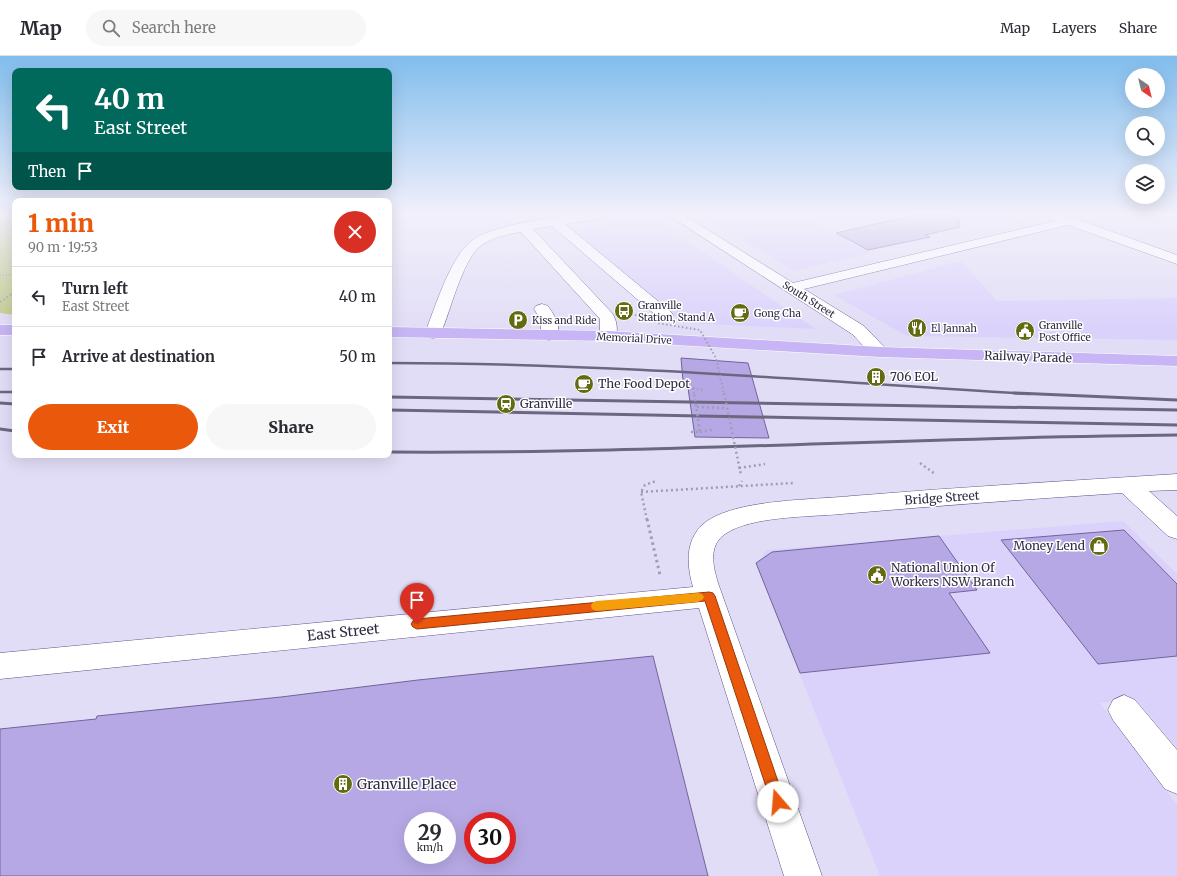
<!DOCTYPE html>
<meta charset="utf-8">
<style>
:root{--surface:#fff;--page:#f7f7f7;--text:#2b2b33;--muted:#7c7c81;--line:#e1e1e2;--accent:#ea580c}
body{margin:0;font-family:Merriweather,serif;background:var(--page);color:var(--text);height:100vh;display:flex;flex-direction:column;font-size:15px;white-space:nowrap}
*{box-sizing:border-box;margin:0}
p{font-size:13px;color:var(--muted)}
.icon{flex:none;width:22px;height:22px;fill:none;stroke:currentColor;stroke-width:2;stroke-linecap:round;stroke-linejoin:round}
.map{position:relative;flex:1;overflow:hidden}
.panel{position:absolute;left:12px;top:142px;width:380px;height:260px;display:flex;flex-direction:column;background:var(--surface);border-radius:8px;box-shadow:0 4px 16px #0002}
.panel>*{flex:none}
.hud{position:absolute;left:12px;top:12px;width:380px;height:122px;border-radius:8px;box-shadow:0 4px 16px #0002;background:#00695c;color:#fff;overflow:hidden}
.needle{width:26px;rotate:145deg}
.buttons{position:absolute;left:1125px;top:12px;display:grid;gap:8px}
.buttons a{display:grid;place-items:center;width:40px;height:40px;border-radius:50%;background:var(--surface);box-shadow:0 4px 16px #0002;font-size:20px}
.speed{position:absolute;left:404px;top:756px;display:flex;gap:8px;font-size:20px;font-weight:700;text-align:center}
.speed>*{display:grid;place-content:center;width:52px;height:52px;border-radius:50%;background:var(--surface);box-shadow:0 4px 16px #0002;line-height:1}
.speed small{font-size:10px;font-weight:400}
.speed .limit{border:6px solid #d22;background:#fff;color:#111}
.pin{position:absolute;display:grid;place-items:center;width:34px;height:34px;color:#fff;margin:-41px -17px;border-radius:50% 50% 50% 0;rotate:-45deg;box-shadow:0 0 4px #0007}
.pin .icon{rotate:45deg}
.me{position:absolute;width:44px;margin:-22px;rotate:342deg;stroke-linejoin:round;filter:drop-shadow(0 0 3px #0008)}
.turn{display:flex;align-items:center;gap:14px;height:84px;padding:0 16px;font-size:18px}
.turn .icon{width:52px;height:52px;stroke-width:2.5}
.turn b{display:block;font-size:28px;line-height:34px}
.then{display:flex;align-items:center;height:38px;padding:0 16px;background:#0003;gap:8px;font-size:15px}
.round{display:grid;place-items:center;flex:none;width:42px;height:42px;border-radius:21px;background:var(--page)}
.summary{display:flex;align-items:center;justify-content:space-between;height:68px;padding:0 16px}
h1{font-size:24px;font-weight:800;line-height:30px;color:var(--accent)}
.action{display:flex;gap:8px;margin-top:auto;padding:8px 16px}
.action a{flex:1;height:46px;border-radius:24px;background:var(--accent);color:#fff;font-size:16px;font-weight:800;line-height:46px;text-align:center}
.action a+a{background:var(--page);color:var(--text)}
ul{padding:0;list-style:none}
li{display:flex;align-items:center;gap:12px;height:60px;padding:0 16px;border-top:1px solid var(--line)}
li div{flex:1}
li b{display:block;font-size:15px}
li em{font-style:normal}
header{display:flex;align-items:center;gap:24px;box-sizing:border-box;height:56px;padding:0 20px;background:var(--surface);border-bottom:1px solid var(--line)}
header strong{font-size:19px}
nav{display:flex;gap:22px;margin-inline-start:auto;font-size:14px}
.search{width:280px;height:36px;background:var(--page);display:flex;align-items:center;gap:10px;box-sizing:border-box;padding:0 14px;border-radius:22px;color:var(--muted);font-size:15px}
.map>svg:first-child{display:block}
.built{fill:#dbd2fc}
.green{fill:#c3cc8c}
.building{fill:#b6a8e4;stroke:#72649b;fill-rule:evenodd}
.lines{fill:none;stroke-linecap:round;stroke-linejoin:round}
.minor-casing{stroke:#5d4f85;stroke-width:1}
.major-casing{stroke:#fff;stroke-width:1}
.path-far3{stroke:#a19cb4;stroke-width:1.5;stroke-dasharray:1 2;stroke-linecap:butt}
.path-far2{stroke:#a19cb4;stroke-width:2;stroke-dasharray:1.5 2.5;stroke-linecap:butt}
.path-far1{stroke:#a19cb4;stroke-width:2.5;stroke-dasharray:2 3;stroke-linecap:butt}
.path{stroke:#a19cb4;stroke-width:3;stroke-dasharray:2.5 3.5;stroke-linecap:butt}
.minor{fill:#fff;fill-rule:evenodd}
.major{fill:#c7b5f5;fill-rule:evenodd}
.rail-far1{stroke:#6c677f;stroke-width:2.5}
.rail{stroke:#6c677f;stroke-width:3}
.path-bridge-far1{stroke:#a19cb4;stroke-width:2;stroke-dasharray:1.5 2.5;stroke-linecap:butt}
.path-bridge{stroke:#a19cb4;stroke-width:2.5;stroke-dasharray:2 3;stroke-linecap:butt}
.route{fill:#ea580c;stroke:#983908}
.slow{fill:#f59e0b}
.labels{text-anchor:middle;stroke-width:3;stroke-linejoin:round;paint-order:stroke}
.far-street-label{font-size:10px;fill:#302b43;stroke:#fff}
.far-poi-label{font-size:10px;fill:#302b43;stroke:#fff;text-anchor:start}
.street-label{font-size:12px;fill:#302b43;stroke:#fff}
.poi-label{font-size:12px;fill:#302b43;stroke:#fff;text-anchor:start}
.near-street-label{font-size:14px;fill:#302b43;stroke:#fff}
.near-poi-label{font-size:14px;fill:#302b43;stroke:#fff;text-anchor:start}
</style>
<header>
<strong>Map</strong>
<div class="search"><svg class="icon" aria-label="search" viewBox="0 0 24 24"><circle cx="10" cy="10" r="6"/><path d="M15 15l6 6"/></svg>Search here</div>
<nav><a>Map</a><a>Layers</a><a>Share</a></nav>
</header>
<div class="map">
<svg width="1177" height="820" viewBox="0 0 1177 820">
<rect width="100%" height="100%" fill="#e2ddf6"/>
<!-- built -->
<g class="built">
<path d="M698,158h96l77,39 -76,18z"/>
<path d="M649,161l6,3 161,109 -133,-6 -108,-90 11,-5z"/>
<path d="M961,205l36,40 180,-3v42l-270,-4 -73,-41z"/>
<path d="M1123,465l54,53v174l-40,-48 -37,3 77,102v71h-297l-123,-309 9,-17z"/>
</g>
<!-- green -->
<path class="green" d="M0,158h15v101l-15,-2z"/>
<!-- building -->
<g class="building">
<path d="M919,158h39l2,13 -35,8 5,2 -62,13 -32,-17z"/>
<path d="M681,302l67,5 21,75 -74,-1 -8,-56h-4z"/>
<path d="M1124,474l53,54v72l-79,8 -97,-124z"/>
<path d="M939,480l38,54 -28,3 41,60 -190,20 -44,-110 16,-11z"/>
<path d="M653,600l55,220h-708v-147l96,-10 1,-3 184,-19 137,-17zM413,765h34v34h-34zM473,765h34v34h-34z"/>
</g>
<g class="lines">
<!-- minor casing -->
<g class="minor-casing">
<g id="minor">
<path d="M578,158h31l-6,4 -38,6 106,88 2,3 -2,3 -6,2 -6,-2 -107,-92 -19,3 79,84c5,7 7,19 2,27l-6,1 -6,-1 -2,-4v-17l-79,-87c-14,2 -32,6 -43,16 -16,16 -28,63 -37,85l-2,4 -6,1 -6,-1 -2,-4c10,-25 24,-72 44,-90 19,-18 82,-25 109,-29z"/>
<path d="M667,158h15l111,69 262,-62 -5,-4 2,-3 22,4 103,37v9l-109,-39 -264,64 60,37 25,26 -3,4c-15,3 -24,-13 -34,-22z"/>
<path d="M542,248l6,2c6,9 15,21 7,33l-6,1 -6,-1 -2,-4v-15l-7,-11 2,-3z"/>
<path d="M1177,418v16l-28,1 28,25v23l-9,-3 -46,-43c-94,6 -188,13 -281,21 -32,3 -90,2 -116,20 -17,12 -12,32 -7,49l104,293h-38l-85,-268 -699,71v-26l693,-66c-7,-24 -8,-50 14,-66 33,-22 106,-21 145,-25 108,-9 217,-15 325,-22z"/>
<path d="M1124,639l11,5 42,50v44l-12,-5 -52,-69 -5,-10 5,-10z"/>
</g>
</g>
<!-- major casing -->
<g class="major-casing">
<g id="major">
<rect x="0" y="269" width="15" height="10"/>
<path d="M389,271l219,4 272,16 297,9v10l-297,-9 -272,-16 -219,-4z"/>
</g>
</g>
<!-- path-far3 -->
<g class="path-far3">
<path d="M3,160l12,-1"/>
<path d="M0,219h15"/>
<path d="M11,238l4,-2"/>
</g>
<!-- path-far2 -->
<g class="path-far2">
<path d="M0,246l13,-9"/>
<path d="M693,332l11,2"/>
</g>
<!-- path-far1 -->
<g class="path-far1">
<path d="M697,351l29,1"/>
<path d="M700,376l12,-2"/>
<path d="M920,407l15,11"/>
<path d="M739,412l26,-4"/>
<path d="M739,430l3,-5"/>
<path d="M641,436l152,-9"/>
<path d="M647,464l-6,-28 4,-7 11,-4"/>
</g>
<!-- path -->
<path class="path" d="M647,463l13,56"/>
<!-- minor -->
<use href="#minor" class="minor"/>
<!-- major -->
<use href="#major" class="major"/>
<!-- rail-far1 -->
<g class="rail-far1">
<path d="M389,307c214,0 427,18 641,31"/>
<path d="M0,313h15"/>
<path d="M0,336h15"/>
</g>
<!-- rail -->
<g class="rail">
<path d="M1014,337l163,7"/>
<path d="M389,341l788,13"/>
<path d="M0,347l15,1"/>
<path d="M389,354l788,15"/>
<path d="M0,373l15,2"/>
<path d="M389,396c263,2 525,-15 788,-17"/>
</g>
<!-- path-bridge-far1 -->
<g class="path-bridge-far1">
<path d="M632,256l7,6 9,-3 9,8 43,7 16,28 8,36"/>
<path d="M685,332h8l1,6"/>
</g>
<!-- path-bridge -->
<g class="path-bridge">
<path d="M724,337l17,82"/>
<path d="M691,376h9l-6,-39"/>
</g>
</g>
<!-- sky -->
<linearGradient id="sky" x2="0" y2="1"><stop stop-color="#81bded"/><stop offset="0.58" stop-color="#f2f0fb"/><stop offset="1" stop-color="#f2f0fb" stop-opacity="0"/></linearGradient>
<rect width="1177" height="273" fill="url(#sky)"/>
<!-- route -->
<path class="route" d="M709,536l4,1 2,3 70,206 -2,6 -5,2 -5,-2 -2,-6 -66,-201 -288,28 -4,-2 -2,-3 2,-3 4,-2z"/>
<!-- slow -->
<path class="slow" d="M698,537l4,1 2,3 -2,3 -4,2 -102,9 -4,-2 -1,-3 1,-3 4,-2z"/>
<!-- icons -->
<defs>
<g id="bus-disc" transform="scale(1)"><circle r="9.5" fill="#636b10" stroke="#fff"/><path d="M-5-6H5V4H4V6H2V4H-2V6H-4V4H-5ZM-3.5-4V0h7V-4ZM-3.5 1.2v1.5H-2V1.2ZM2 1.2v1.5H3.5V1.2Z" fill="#fff"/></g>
<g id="cafe-disc" transform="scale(1)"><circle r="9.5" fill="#636b10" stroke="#fff"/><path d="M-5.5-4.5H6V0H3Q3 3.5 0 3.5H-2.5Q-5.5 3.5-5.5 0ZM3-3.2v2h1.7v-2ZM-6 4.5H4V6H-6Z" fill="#fff"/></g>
<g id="parking-disc" transform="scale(1)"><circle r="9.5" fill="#636b10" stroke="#fff"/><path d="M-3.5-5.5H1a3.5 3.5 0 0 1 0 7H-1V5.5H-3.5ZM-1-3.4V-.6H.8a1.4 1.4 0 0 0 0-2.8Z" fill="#fff"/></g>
<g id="restaurant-disc" transform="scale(1)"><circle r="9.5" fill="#636b10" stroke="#fff"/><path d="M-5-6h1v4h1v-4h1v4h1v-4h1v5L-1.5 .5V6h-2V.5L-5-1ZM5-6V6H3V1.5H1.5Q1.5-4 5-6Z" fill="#fff"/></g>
<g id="civic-disc" transform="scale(1)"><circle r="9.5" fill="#636b10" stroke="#fff"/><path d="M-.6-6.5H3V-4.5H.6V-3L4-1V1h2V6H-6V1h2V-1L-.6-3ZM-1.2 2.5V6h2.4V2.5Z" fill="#fff"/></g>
<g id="building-disc" transform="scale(1)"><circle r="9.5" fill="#636b10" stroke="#fff"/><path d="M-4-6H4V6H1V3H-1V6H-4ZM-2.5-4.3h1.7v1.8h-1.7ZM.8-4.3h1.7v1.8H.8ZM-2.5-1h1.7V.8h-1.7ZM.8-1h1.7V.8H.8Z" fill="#fff"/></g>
<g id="station-disc" transform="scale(1)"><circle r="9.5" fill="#636b10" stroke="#fff"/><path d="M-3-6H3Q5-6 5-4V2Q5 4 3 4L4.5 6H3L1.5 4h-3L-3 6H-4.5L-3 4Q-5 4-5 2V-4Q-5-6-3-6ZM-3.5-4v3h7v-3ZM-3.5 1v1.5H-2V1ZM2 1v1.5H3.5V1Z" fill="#fff"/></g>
<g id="shop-disc" transform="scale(1)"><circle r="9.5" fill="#636b10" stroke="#fff"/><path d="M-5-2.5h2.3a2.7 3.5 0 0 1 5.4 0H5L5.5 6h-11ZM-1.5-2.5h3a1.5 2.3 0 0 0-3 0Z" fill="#fff"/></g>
</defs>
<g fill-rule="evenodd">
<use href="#bus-disc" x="624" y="255"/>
<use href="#cafe-disc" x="740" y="257"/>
<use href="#parking-disc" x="518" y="264"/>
<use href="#restaurant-disc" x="917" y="272"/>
<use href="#civic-disc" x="1025" y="275"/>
<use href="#building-disc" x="876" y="321"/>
<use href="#cafe-disc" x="584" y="328"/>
<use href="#station-disc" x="506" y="348"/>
<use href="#shop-disc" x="1099" y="490"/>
<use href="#civic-disc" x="877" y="519"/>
<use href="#building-disc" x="343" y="728"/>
</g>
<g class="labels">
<!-- far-street labels -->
<g class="far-street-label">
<text transform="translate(809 243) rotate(32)" y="4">South Street</text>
<text transform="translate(634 282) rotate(3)" y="4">Memorial Drive</text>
</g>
<!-- far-poi labels -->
<g class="far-poi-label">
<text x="638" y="253">Granville<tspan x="638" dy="12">Station, Stand A</tspan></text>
<text x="754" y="261">Gong Cha</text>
<text x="532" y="268">Kiss and Ride</text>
<text x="1039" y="273">Granville<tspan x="1039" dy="12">Post Office</tspan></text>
<text x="931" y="276">El Jannah</text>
</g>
<!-- street labels -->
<g class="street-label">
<text transform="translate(1028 301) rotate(2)" y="4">Railway Parade</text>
<text transform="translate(942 442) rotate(-4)" y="4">Bridge Street</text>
</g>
<!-- poi labels -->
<g class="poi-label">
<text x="890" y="325">706 EOL</text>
<text x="598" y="332">The Food Depot</text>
<text x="520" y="352">Granville</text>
<text x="1085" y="494" text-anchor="end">Money Lend</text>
<text x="891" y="516">National Union Of<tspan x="891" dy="14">Workers NSW Branch</tspan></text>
</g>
<!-- near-street labels -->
<g class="near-street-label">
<text transform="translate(343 576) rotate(-6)" y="5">East Street</text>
</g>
<!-- near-poi labels -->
<g class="near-poi-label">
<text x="357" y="733">Granville Place</text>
</g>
</g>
</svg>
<div class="buttons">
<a><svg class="needle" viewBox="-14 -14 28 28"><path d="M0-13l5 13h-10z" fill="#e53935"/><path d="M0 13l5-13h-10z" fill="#7c7c81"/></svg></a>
<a><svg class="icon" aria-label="search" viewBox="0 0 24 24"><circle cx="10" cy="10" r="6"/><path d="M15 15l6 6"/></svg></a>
<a><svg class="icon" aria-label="layers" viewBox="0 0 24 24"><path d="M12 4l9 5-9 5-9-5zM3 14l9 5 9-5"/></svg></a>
</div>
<div class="speed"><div>29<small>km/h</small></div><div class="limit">30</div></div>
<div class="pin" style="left:417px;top:568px;background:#d93025"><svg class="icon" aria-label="arrive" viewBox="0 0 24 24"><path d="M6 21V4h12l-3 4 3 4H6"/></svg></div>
<svg class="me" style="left:778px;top:746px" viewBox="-20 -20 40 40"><circle r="19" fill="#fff"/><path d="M0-13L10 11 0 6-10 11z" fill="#ea580c"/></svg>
<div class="hud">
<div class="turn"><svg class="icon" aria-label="left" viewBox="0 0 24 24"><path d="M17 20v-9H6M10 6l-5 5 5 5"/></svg><div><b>40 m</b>East Street</div></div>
<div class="then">Then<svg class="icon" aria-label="arrive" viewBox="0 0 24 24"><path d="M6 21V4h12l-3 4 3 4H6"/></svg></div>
</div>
<section class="panel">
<div class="summary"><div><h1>1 min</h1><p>90 m · 19:53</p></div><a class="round" style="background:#d93025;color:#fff"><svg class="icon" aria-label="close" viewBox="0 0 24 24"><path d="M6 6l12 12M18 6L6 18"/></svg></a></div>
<ul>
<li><svg class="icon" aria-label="left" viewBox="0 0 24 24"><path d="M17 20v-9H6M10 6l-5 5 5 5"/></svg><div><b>Turn left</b><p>East Street</p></div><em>40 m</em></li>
<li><svg class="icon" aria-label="arrive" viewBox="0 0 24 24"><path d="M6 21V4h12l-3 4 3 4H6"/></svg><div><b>Arrive at destination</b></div><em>50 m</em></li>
</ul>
<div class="action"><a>Exit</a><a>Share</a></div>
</section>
</div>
